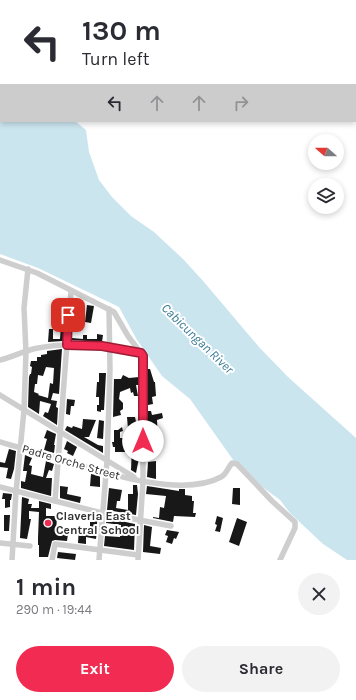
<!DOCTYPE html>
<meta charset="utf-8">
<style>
:root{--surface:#fff;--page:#f2f2f3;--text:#2b2b33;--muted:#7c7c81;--accent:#f12b51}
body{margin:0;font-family:Karla,sans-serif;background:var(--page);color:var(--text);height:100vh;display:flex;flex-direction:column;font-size:15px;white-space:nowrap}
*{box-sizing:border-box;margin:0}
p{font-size:13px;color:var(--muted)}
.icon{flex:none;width:22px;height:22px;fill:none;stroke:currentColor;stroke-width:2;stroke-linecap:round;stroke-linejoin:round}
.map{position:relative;height:560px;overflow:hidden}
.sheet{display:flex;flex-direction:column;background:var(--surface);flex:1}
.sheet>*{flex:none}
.hud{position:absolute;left:0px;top:0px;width:356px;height:122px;box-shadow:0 2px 6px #0003;background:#fff;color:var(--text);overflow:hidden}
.needle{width:26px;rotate:291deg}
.buttons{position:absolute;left:308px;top:134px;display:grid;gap:8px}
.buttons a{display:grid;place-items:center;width:36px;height:36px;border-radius:50%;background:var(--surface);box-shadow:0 2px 6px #0003;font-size:20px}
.pin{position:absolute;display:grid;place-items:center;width:34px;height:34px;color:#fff;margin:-17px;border-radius:8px;box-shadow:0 2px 6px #0006}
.me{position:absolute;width:44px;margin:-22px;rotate:0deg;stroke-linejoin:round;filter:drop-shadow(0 0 3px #0008)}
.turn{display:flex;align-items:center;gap:14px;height:84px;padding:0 16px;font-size:18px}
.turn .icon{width:52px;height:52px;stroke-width:2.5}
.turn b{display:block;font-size:28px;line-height:34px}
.lanes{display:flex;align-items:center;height:38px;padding:0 16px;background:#0003;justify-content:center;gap:20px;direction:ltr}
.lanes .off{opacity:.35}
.round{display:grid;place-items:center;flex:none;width:42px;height:42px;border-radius:21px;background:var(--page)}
.headline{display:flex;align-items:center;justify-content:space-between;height:68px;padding:0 16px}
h1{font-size:24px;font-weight:700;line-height:30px}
.primary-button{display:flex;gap:8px;margin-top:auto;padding:8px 16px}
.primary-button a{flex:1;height:46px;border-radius:24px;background:var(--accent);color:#fff;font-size:16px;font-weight:700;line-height:46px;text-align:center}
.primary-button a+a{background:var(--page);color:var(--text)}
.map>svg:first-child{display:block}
.water{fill:#cbe5ef}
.building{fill:#181818;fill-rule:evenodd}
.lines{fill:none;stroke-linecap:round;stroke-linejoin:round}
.minor{stroke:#cecece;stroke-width:5.5}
.route-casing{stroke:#9d1c35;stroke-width:10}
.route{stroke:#f12b51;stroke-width:7}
.poi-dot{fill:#f12b51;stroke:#fff;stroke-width:1.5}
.labels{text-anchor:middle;stroke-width:4;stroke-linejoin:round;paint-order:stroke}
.street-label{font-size:12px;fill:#313131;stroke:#fff}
.poi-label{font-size:12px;font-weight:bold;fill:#313131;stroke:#fff;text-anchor:start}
.water-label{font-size:13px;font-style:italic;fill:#377a93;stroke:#fff}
</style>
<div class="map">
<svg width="356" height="560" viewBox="0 0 356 560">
<rect width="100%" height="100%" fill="#fff"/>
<!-- water -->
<path class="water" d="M0,53l1,68h74l11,9 3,22 10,28 13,17 19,19 23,16 29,27 21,23 55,65 29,30 68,61v122h-9l-24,-16 -33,-31 -10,-13 -39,-29 -51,-72 -28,-23 -25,-36 -18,-33 -81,-39 -38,-14z"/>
<!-- building -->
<g class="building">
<path d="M87,305l7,1 -3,17 -6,-1z"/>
<path d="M61,325h3l-1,16 -15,1 1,-13h4v10h7z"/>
<path d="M97,334l6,1 -1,7 -31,-2 1,-2 11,1v-4h4v4h10z"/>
<path d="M62,349l-3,45 -6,-1 -2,7 6,1 -1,6 2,1 -1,17 -14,-9 2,-4 3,1 3,-9 -11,-3 -1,13 -11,-7 1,-30 1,-3h1l1,-7 -2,-1 1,-5h6v-4h4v-2l6,-1v-3zM46,367l8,1 -1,16 -3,-1 -2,15 -10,-3 1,-1 -5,-2 1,-8h2l1,-9 5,1z"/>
<path d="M147,369h3l4,13h1l1,14 -4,1 1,7 -5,1z"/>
<path d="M99,373h7l-2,37h-3v2l-4,-1v-6h2v-8h-3l1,-15h2z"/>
<path d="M123,375l6,3 10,-1v8h-3l2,11h-4l-1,-4 -2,1 -1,-5 -10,4 -1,7 4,4v6l-3,2 1,4 -8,2 1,-38h7z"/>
<path d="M67,399l8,1 -1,6h-3l-1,9 -4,-1z"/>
<path d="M147,411h4l1,4 10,-2 1,5 -6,2 1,23h2v9l-11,1z"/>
<path d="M127,417h8l2,9 -9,3z"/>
<path d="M83,419l13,1 -7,17h-5l14,8 5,1v7l-38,-23 2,-4 5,2 1,-2 9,3z"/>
<path d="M99,420l5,1 -1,18 -6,-1z"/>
<path d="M122,427l1,4 -3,1v6h4l1,14h-10v-5h-2l-1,-5h2v-12h4z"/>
<path d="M47,430l9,4 -2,11h1l-1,8 -10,-3 3,-11 -3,-1z"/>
<path d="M67,441l10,6 -4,9 -6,-3 1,-2 -4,-2z"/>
<path d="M132,445h7v13l-3,15 -5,-3z"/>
<path d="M9,449l7,2 -2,18 -3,10 -5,-1 2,-10 -8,-1v-5l5,1z"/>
<path d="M25,455l7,3 -3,7 3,1 -1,8 12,3 3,-16 8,3 -2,7 -3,-1 -3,8h6l-1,18 -30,-8v-7l4,1 2,-11h-4z"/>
<path d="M156,461v18l-9,-2 1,-15z"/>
<path d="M91,474l9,2v11l-10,-1z"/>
<path d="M133,485h4l1,9 -2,21 -29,-5 2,-22 13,2 -2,11h-3l-1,7 12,2v-16h5z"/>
<path d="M60,486l8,1 -1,7 14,3 -1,6 -20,-5z"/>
<path d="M147,486l32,5v-2h6v6l7,1v5h2l-1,12h3l-1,4 -21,-1 -1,6 -20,-4v-1l6,1 1,-11 4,1 2,-12 -20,-2z"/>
<path d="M233,488h7v17l-8,-1z"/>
<path d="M3,493l9,1 -1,6h-1v7l-5,1v-9h-3z"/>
<path d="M22,497l7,2 -1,5h4l-1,4h8v-7l12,3v5l-5,-1v8h11l-1,17 12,1 -1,7 -12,-1 -3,1 -4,16h-9v-12h-1v-7l1,-26 -10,-1v8h2l-4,20 -7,-1z"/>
<path d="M4,515h6l-1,16h-5z"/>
<path d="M94,515l4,1 -2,15h1l-1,8 -10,-2v7l-8,-1 1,-16h11v-5h3z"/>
<path d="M217,516l6,2 -3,14 -5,-1 2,-6 -2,-1z"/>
<path d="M107,518l28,6 -1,26 -30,-4 1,-10 15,1 1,-12 -15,-2z"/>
<path d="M237,518l10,4 -8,24 -10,-4z"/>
<path d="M144,525l8,2 -2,19 11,2 -1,6 -17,-2z"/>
<path d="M167,530l12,2 -3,7 -2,-1 -2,6 -6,-2 2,-6 -3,-1z"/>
<path d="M58,552l18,2 -1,6 -18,-2z"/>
</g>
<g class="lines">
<!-- minor -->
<g class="minor">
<path d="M342,0v1"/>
<path d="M0,260l37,13 77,39 14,24 15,20v125l-5,79"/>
<path d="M0,360c12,-3 26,-10 38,-12 35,-7 69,-2 103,5"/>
<path d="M0,395l134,82"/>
<path d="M0,442c20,6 40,11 59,17 41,12 122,40 162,18 6,-3 7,-10 11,-14l5,1 35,37 23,21v6l-15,32"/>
<path d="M0,487l102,26 69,13"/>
<path d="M55,501l16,-210"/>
<path d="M0,543l30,3"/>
<path d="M12,560l4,-68 8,-82 2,-58 -2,-44 4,-39"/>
<path d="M52,560l3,-16 83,11"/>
<path d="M99,560l8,-99 3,-91 -1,-61"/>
</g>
</g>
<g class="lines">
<!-- route casing -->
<g class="route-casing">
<path id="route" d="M68,315l-1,30 35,1 39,7 2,3v85"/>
</g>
<!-- route -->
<use href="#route" class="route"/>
</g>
<!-- markers -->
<circle class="poi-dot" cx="48" cy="523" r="4"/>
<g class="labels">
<!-- street labels -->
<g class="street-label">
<text transform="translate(71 462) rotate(16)" y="4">Padre Orche Street</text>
</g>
<!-- poi labels -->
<g class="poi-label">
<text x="56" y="520">Claveria East<tspan x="56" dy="14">Central School</tspan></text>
</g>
<!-- water labels -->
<g class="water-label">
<text transform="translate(198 338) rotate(44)" y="5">Cabicungan River</text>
</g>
</g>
</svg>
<div class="buttons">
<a><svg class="needle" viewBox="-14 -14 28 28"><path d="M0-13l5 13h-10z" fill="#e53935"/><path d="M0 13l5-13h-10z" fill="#7c7c81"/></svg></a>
<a><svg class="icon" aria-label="layers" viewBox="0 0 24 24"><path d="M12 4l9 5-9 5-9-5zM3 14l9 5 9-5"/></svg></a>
</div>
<div class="pin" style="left:68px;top:315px;background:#d93025"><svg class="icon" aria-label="arrive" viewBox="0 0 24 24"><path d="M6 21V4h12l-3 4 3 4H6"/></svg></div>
<svg class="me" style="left:143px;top:441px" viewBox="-20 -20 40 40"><circle r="19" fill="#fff"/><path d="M0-13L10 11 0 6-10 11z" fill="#f12b51"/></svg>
<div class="hud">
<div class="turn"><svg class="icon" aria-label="left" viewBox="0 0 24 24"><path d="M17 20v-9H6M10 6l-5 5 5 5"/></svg><div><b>130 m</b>Turn left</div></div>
<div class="lanes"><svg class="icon" aria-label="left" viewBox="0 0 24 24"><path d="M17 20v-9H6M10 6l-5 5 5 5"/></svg><svg class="icon off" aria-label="ahead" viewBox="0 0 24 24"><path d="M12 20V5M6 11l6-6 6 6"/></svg><svg class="icon off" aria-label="ahead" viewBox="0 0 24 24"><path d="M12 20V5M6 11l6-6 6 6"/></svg><svg class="icon off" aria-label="right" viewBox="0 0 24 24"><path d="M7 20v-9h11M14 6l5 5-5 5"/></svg></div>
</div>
</div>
<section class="sheet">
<div class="headline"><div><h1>1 min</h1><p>290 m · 19:44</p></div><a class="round"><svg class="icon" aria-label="close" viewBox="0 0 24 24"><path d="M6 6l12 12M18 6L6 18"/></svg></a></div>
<div class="primary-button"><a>Exit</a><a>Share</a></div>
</section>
